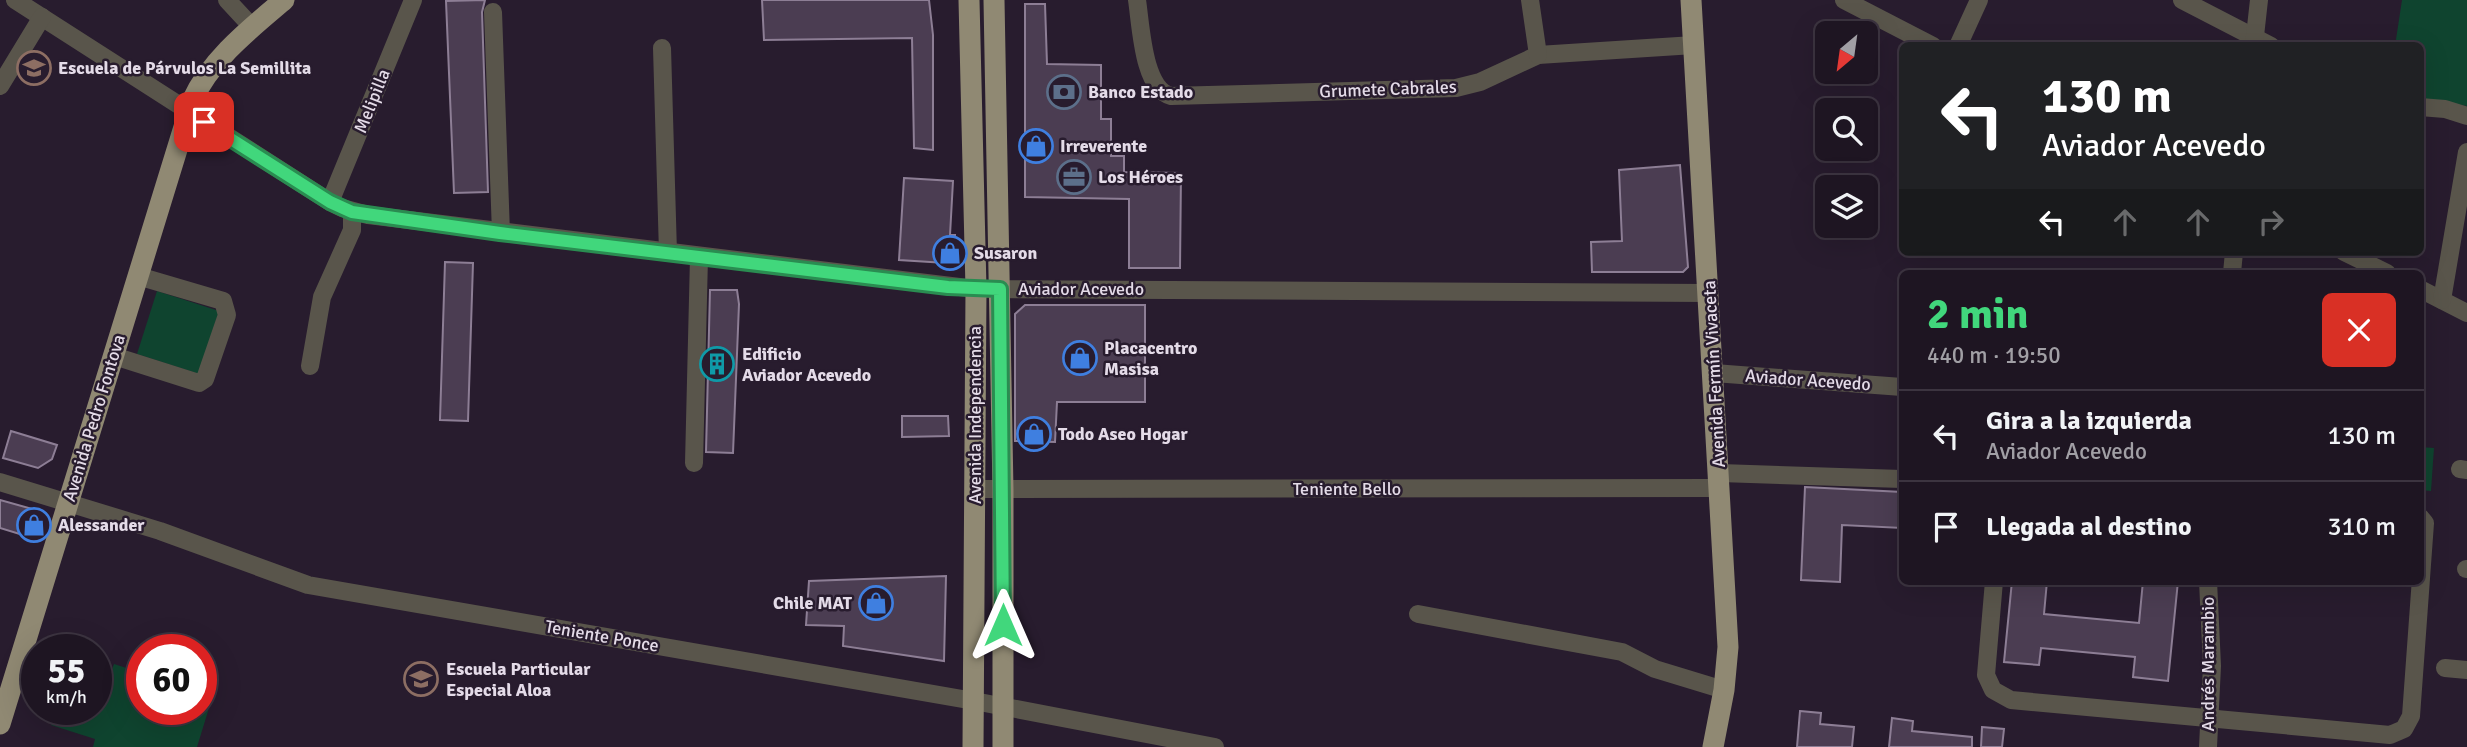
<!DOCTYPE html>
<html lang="es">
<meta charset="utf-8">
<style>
:root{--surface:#1e1522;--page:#261e2a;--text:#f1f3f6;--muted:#a19fa5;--line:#3c3440;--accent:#41d77c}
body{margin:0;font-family:Signika,sans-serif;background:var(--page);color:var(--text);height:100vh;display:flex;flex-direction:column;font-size:26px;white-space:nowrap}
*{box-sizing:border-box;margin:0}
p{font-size:23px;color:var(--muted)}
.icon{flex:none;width:38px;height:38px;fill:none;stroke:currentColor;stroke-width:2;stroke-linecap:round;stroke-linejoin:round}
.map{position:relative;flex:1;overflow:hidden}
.sheet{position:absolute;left:1899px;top:270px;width:525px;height:315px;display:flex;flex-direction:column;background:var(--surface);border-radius:10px;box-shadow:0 7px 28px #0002,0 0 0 2px var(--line)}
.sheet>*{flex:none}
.guide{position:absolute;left:1899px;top:42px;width:525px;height:214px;border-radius:10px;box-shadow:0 7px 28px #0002,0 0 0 2px var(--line);background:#202124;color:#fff;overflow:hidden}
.needle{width:46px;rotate:209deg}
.controls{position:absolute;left:1815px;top:21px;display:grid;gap:14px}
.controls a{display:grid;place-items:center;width:63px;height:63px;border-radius:10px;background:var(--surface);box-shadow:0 7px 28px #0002,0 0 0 2px var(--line);font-size:35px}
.speed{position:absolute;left:21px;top:634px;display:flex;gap:14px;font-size:35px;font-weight:700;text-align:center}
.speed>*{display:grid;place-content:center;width:91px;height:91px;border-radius:50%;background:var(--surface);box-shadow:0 7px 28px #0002,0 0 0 2px var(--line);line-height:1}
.speed small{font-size:18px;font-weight:400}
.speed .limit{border:10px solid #d22;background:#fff;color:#111}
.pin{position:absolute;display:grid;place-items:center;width:60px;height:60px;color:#fff;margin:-30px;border-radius:14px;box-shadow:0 4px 10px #0006}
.me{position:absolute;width:77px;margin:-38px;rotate:0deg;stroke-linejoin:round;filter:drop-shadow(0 0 5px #0008)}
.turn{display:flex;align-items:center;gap:24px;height:147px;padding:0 28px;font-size:32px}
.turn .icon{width:91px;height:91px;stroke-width:2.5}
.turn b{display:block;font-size:49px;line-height:60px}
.lanes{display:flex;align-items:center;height:66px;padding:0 28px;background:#0003;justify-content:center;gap:35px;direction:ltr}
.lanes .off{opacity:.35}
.round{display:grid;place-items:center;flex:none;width:74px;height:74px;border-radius:10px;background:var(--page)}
.overview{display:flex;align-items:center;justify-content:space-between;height:119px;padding:0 28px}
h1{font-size:42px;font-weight:800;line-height:52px;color:var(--accent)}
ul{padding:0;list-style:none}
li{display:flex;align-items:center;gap:21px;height:91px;padding:0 28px;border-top:2px solid var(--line)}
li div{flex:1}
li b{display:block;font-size:26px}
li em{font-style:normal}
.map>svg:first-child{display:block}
.green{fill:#0f442f}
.building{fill:#4b3d52;stroke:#8d7e95;stroke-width:2}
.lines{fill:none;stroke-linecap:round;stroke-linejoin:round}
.minor{stroke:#59554b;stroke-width:18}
.major{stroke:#908973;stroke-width:21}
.route-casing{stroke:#2a8c51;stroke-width:18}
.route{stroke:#41d77c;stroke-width:12}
.labels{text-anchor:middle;stroke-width:5;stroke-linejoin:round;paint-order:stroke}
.poi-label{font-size:18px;font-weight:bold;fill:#e4dbe8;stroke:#281c2e;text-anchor:start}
.street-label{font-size:18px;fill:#e4dbe8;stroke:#281c2e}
</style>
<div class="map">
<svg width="2467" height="747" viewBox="0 0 2467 747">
<rect width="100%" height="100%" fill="#281c2e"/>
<!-- green -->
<g class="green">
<path d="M2402,0h65v106l-47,-7v-53h-25z"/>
<path d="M157,291l62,20 -20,63 -62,-20z"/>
<path d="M2420,447l14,1 -3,43 -11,-1z"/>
<path d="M114,664l28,9v36h59v-17l12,3 -16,52h-104l2,-8 -44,-14 6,-16h39v-29l11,3z"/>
</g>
<!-- building -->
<g class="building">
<path d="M485,0l-3,12 6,180 -34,1 -8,-192z"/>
<path d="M762,0h167l4,35v115l-19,-2 -2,-110 -148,2z"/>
<path d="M1025,4h20l2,60 54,1v54h10v37h13v16l57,1 -1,95h-51v-69l-104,-2z"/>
<path d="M1680,165l8,102 -5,5h-91l-1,-30 31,-1 -3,-71z"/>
<path d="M904,178l49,3 -3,54h5l-1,25 -8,3 -47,-3z"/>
<path d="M445,262l28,1 -5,158 -28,-1z"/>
<path d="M710,290h27l2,14 -6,149 -27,-1z"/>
<path d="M1025,305h120v97h-88l-2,40 -40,-1v-127z"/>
<path d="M902,416h46l1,20 -47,1z"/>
<path d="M11,431l46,14 -5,14 -14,9 -35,-10z"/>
<path d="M1805,487l97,5v36l-60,-3 -2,57 -39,-2z"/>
<path d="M0,500l43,12 -7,27 -36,-11z"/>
<path d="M946,576l-2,85 -101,-15 1,-20 -38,-1 3,-44z"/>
<path d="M2012,581h35l-3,33 95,9 4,-42h35l-10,100 -35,-4 2,-20 -94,-9 -2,17 -35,-3z"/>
<path d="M1800,711l21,2 -1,11 34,3 -2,20h-55z"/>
<path d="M1892,718l21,3 -1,10 60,6v10h-83z"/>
<path d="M1982,727l22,2 -2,18h-21z"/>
</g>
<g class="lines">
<!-- minor -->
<g class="minor">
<path d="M15,0l315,202 12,6 26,7 608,74 733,4"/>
<path d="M227,0l25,27"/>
<path d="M1137,0c4,26 6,89 34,96l285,-8 24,-6 58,-27 156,-10"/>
<path d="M1530,0l8,55"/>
<path d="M1844,0l89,46"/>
<path d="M2182,0l89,46"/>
<path d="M493,12l8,221"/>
<path d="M2254,45l5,-45"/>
<path d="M1958,46l21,-46"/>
<path d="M662,48l6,205"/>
<path d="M0,86l42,-69"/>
<path d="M2420,107l25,2 22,7"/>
<path d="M330,202l83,-202"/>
<path d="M2344,252l43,21"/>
<path d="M2232,273l2,-21"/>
<path d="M2420,289l47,24"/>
<path d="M2442,300l25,-148"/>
<path d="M114,356l85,27 6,-4 22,-64 -4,-14 -85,-25"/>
<path d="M310,366l12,-69 30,-67v-18"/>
<path d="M1714,373l188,14"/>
<path d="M694,463l5,-206"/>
<path d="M2460,469l7,1"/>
<path d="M1720,473l182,6"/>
<path d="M0,482l160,49 148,54 666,116 241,46"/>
<path d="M975,489l745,-1"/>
<path d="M2466,569h1"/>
<path d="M1994,581l-8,94 7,15 18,10 379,35 14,-6 7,-13 14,-193 -5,-6"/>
<path d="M1418,614l204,38 33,17 69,21"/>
<path d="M2445,668l22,2"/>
<path d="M2208,747l4,-81 -4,-85"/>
</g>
<!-- major -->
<g class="major">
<path d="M969,0l7,289 -3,458"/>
<path d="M994,0l9,490v257"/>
<path d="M1691,0l37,647 -4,43 -11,57"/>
<path d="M0,724l192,-623c18,-41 59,-73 92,-101"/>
</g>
</g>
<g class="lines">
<!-- route casing -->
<g class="route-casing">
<path id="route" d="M204,122l126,80 22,10 148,21 448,54 52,2 3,336"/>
</g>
<!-- route -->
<use href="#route" class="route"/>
</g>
<!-- icons -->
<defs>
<g id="school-ring" transform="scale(1.75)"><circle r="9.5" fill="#281c2e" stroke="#8d6e63" stroke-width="1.5"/><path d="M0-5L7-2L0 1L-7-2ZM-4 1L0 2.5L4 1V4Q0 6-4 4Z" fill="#8d6e63"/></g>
<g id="bank-ring" transform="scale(1.75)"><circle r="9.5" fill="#281c2e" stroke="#5c6f8a" stroke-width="1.5"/><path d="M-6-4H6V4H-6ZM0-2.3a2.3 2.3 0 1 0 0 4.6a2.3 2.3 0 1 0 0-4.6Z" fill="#5c6f8a"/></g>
<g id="shop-ring" transform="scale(1.75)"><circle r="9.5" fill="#281c2e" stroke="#3f7fe0" stroke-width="1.5"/><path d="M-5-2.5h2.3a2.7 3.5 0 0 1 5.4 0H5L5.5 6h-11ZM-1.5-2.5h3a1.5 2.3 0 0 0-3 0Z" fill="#3f7fe0"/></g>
<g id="office-ring" transform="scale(1.75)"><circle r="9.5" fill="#281c2e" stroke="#5c6f8a" stroke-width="1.5"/><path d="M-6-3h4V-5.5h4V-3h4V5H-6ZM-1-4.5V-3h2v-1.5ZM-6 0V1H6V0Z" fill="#5c6f8a"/></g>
<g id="building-ring" transform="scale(1.75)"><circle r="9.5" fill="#281c2e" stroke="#0f9aa8" stroke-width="1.5"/><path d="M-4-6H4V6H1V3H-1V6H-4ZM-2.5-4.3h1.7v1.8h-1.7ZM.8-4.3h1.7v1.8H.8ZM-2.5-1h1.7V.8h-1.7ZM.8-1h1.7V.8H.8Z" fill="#0f9aa8"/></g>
</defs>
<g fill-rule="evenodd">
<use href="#school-ring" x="34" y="68"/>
<use href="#bank-ring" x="1064" y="92"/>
<use href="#shop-ring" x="1036" y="146"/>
<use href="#office-ring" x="1074" y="177"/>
<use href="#shop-ring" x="950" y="253"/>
<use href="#shop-ring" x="1080" y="358"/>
<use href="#building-ring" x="717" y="364"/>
<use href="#shop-ring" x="1034" y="434"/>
<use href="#shop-ring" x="34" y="525"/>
<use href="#shop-ring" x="876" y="603"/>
<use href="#school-ring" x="421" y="679"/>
</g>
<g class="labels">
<!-- poi labels -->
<g class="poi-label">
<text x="58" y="74">Escuela de Párvulos La Semillita</text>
<text x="1088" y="98">Banco Estado</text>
<text x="1060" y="152">Irreverente</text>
<text x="1098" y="183">Los Héroes</text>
<text x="974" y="259">Susaron</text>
<text x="1104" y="354">Placacentro<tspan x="1104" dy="21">Masisa</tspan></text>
<text x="742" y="360">Edificio<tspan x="742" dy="21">Aviador Acevedo</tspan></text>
<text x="1058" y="440">Todo Aseo Hogar</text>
<text x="58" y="531">Alessander</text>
<text x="852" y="609" text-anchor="end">Chile MAT</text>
<text x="446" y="675">Escuela Particular<tspan x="446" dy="21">Especial Aloa</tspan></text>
</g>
<!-- street labels -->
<g class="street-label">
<text transform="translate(1388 89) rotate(-2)" y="6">Grumete Cabrales</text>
<text transform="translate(372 101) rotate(-68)" y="6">Melipilla</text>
<text x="1081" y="295">Aviador Acevedo</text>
<text transform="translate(1714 374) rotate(-93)" y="6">Avenida Fermín Vivaceta</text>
<text transform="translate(1808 380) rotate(4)" y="6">Aviador Acevedo</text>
<text transform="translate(975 415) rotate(-90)" y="6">Avenida Independencia</text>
<text transform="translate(94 418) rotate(-73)" y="6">Avenida Pedro Fontova</text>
<text x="1347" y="495">Teniente Bello</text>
<text transform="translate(602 636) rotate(10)" y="6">Teniente Ponce</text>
<text transform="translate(2208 664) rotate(-90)" y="6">Andrés Marambio</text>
</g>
</g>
</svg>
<div class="controls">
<a><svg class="needle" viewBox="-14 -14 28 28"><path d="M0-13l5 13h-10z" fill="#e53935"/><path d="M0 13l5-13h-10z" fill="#a19fa5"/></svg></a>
<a><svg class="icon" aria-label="search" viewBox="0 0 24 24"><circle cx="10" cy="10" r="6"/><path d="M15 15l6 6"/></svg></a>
<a><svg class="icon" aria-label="layers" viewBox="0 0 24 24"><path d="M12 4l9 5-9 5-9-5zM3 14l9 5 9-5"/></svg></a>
</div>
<div class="speed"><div>55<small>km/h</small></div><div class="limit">60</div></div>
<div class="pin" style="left:204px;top:122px;background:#d93025"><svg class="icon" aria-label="arrive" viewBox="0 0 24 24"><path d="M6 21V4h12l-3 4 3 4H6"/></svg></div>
<svg class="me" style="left:1003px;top:625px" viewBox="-20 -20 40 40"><path d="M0-17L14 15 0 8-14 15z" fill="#41d77c" stroke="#fff" stroke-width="4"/></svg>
<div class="guide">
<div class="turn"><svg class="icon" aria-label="left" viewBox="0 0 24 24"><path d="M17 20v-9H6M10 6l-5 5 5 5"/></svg><div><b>130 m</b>Aviador Acevedo</div></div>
<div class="lanes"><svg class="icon" aria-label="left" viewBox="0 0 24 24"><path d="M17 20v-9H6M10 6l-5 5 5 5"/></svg><svg class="icon off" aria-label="ahead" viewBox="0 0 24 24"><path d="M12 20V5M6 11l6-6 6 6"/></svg><svg class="icon off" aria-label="ahead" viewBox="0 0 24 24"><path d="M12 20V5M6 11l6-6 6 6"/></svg><svg class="icon off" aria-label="right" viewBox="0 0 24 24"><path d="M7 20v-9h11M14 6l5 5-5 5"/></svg></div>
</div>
<section class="sheet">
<div class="overview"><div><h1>2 min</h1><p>440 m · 19:50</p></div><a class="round" style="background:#d93025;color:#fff"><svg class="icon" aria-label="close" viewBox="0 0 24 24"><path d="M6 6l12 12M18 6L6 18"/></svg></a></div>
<ul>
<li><svg class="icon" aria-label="left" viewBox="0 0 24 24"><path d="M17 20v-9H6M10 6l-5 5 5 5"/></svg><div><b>Gira a la izquierda</b><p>Aviador Acevedo</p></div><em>130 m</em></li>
<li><svg class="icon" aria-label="arrive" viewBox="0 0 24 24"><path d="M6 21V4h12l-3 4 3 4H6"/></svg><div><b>Llegada al destino</b></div><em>310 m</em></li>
</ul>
</section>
</div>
